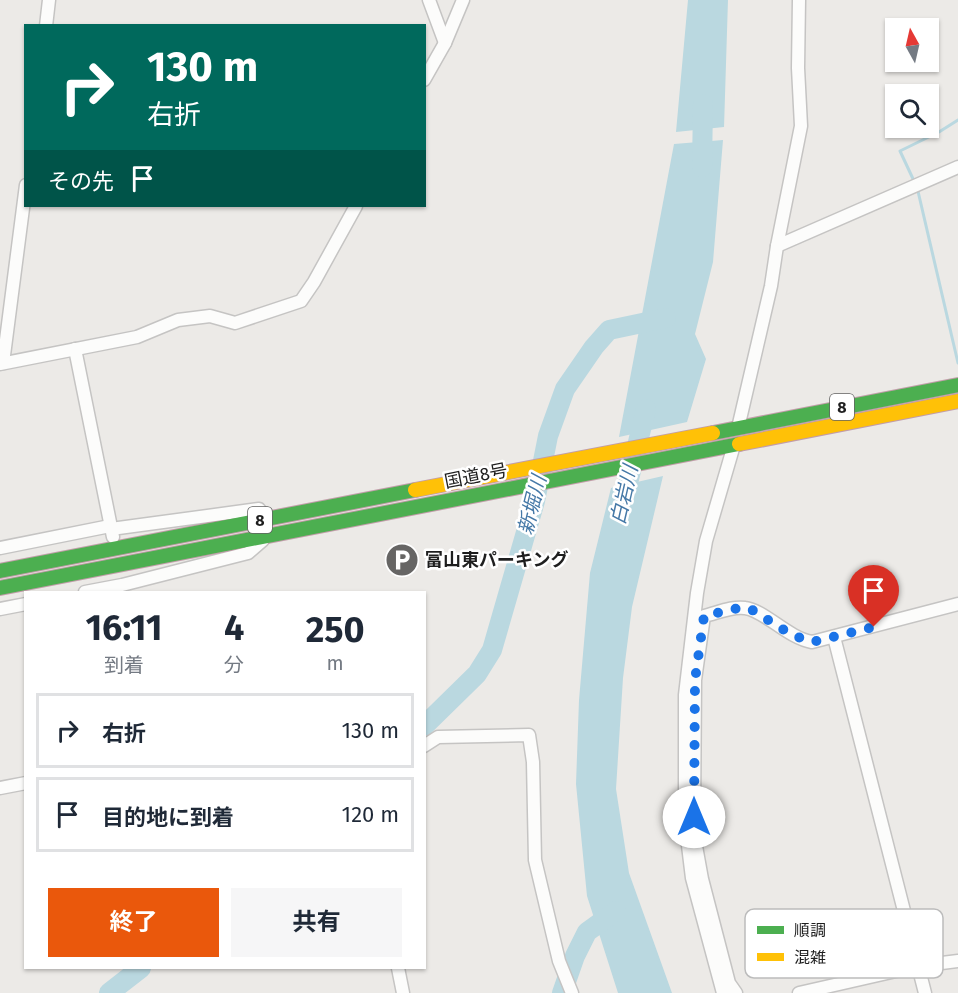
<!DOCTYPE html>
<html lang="ja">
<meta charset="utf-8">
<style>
:root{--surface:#fff;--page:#f6f6f7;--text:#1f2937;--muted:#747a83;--line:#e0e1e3;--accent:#ea580c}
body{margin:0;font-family:"Fira Sans","Noto Sans JP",sans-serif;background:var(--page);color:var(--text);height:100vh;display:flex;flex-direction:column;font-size:22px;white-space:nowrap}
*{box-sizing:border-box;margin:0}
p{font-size:20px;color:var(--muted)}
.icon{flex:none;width:33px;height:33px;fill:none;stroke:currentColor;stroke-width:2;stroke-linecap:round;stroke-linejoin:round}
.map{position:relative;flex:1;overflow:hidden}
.panel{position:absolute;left:24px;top:591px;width:402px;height:378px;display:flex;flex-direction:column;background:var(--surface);border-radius:0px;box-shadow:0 2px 4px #0004}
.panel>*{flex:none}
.guide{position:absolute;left:24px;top:24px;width:402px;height:183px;border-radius:0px;box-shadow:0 2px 4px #0004;background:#00695c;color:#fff;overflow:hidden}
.needle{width:39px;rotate:352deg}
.tools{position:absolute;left:885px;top:18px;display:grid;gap:12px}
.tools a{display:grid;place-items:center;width:54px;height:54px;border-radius:0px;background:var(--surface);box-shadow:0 2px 4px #0004;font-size:30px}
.pin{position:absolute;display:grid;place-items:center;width:51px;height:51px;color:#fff;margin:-62px -26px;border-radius:50% 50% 50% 0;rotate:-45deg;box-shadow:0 0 6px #0007}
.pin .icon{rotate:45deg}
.me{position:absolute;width:66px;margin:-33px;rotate:0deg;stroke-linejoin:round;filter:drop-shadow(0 0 4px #0008)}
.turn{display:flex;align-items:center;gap:21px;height:126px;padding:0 24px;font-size:27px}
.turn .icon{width:78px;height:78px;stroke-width:2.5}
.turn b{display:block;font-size:42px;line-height:51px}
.then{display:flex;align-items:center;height:57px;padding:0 24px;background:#0003;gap:12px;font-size:22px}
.eta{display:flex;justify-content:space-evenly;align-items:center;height:102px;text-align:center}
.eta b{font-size:36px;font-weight:700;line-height:42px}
.button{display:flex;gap:12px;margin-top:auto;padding:12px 24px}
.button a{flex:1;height:69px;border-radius:0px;background:var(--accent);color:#fff;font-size:24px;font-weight:700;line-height:69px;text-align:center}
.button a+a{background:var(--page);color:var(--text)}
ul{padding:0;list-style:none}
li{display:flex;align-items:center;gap:18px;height:75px;margin:0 12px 9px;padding:0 12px;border:3px solid var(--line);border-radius:0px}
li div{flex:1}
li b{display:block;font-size:22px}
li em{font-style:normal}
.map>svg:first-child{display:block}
.water{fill:#bad8e0}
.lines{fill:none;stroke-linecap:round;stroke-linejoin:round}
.stream{stroke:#bad8e0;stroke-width:3}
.river{stroke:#bad8e0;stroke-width:20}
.street-casing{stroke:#c5c4c3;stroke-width:15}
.fast-casing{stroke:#c29da9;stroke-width:16}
.slow-casing{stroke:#c29da9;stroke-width:16}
.street{stroke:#fcfcfb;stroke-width:12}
.fast{stroke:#4caf50;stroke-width:14}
.slow{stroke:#ffc107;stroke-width:14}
.route{stroke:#1a73e8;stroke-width:10;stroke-dasharray:0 18}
.labels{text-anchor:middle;stroke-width:5;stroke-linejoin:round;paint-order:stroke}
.shield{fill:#fff;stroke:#626262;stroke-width:1.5}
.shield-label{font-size:16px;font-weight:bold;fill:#1e1e1e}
.street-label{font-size:18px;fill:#1e1e1e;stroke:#fff}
.poi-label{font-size:18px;font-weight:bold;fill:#1e1e1e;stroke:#fff;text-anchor:start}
.water-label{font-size:20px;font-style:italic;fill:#4679a7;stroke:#fff}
.key{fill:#fff;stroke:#bcbcbc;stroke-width:1.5}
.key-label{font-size:16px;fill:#1e1e1e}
</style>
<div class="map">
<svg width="958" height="993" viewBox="0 0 958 993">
<rect width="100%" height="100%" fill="#eceae7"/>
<!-- water -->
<g class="water">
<path d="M688,0h40l-4,127 -48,5z"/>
<path d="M723,140l-10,122 -18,72 11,25 -19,63 -68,15 55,-293z"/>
<path d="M663,476l-31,131 -9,71 -7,111 13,84 43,120h-54l-31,-97 -11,-112 3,-84 11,-127 21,-85z"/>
</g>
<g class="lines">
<!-- stream -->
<g class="stream">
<path d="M914,181l-14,-30 39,-19 19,-12"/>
<path d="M917,187l41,176"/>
</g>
<!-- river -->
<g class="river">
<path d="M702,167l1,-63"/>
<path d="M622,508l24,-99"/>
<path d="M424,726l53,-52 15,-24 43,-149 13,-65 17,-47 29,-42 15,-17 57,-12"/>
<path d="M109,993l32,-25"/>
<path d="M562,993l13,-37 12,-24 29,-21"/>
</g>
<!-- street casing -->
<g class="street-casing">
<g id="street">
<path d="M429,0l16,43"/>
<path d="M46,26l3,-26"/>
<path d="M424,80l21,-37 18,-43"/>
<path d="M777,246l181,-79"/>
<path d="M75,349l38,188"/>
<path d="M3,363l23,-178"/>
<path d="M0,364l137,-27 41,-17 32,-4 25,7 66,-22 13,-19 42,-76"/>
<path d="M738,428l33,-142 6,-40 24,-120 -3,-58 1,-68"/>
<path d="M111,529l148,-20 7,10"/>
<path d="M0,548l110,-22"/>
<path d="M85,592l37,-7 126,-32 15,-13"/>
<path d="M0,609l26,-5"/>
<path d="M834,637l91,356"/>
<path d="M424,746l14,-9 91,-2 4,27 2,98 24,101 13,32"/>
<path d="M0,788l26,-5"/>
<path d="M398,968l5,25"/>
<path d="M723,993l-31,-115 -7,-57v-126l12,-102 9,-52 28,-96"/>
<path d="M736,993l-7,-10 -27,-104 -6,-33 -2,-29 1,-137 9,-64c13,-3 28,-10 41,-8 19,2 43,30 67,34l146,-38"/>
<path d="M799,993l119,-27 40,-5"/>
</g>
</g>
<!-- fast casing -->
<g class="fast-casing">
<g id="fast">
<path d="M713,433l245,-48"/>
<path d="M0,571l415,-81"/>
<path d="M0,588l739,-144"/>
</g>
</g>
<!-- slow casing -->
<g class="slow-casing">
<g id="slow">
<path d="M739,444l219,-43"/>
<path d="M415,490l298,-57"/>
</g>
</g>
<!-- street -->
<use href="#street" class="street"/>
<!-- fast -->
<use href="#fast" class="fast"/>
<!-- slow -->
<use href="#slow" class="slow"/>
</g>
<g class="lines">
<!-- route -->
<path class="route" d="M694,817l1,-137 9,-64 35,-8h10l43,27 20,7 62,-15"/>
</g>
<!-- icons -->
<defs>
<g id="parking-disc" transform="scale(1.725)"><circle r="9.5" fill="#666564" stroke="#fff"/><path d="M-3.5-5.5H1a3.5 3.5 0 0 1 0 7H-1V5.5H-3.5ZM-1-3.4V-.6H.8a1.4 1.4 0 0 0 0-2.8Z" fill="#fff"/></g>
</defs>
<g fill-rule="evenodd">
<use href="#parking-disc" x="402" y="560"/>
</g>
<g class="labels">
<!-- shield labels -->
<g class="shield">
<rect x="830" y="394" width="24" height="26" rx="4.5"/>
<rect x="248" y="507" width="24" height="26" rx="4.5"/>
</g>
<g class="shield-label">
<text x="842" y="413">8</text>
<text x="260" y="526">8</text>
</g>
<!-- street labels -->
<g class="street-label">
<text transform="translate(476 476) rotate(-11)" y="6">国道8号</text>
</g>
<!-- poi labels -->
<g class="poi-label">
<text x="425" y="566">富山東パーキング</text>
</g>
<!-- water labels -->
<g class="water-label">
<text transform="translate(624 495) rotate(-77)" y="7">白岩川</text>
<text transform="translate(532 505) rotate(-76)" y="7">新堀川</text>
</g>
</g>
<!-- legend -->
<rect x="745" y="909" width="198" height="69" rx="9" class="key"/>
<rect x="757" y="926" width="27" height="8" fill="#4caf50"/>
<rect x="757" y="953" width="27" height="8" fill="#ffc107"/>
<g class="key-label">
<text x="794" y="936">順調</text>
<text x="794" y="963">混雑</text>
</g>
</svg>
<div class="tools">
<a><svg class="needle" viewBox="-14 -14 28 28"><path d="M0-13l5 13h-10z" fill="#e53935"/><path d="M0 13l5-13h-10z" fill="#747a83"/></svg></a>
<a><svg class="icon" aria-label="search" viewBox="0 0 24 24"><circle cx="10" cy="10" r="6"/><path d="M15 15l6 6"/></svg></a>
</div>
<div class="pin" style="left:874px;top:627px;background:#d93025"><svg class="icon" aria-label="arrive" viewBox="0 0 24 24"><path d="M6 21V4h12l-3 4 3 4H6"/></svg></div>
<svg class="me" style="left:694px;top:817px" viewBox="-20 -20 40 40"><circle r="19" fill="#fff"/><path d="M0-13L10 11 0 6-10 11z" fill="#1a73e8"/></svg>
<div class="guide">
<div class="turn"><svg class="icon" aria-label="right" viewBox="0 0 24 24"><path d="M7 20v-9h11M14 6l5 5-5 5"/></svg><div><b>130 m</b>右折</div></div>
<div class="then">その先<svg class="icon" aria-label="arrive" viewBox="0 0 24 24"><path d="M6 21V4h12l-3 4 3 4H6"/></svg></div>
</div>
<section class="panel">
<div class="eta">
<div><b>16:11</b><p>到着</p></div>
<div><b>4</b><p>分</p></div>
<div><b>250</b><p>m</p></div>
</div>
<ul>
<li><svg class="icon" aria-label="right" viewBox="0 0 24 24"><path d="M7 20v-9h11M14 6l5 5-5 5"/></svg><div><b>右折</b></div><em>130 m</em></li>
<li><svg class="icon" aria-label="arrive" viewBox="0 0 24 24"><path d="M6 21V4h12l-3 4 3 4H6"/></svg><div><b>目的地に到着</b></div><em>120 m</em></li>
</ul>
<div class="button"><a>終了</a><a>共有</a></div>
</section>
</div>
